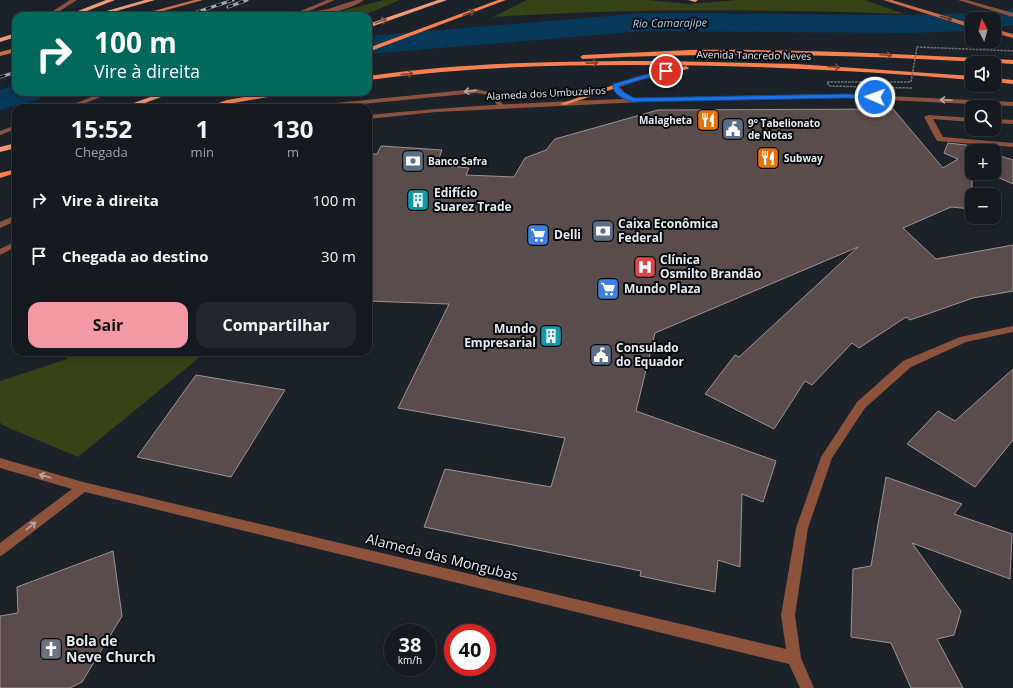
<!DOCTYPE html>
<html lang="pt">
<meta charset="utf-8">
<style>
:root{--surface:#141a20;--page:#21272d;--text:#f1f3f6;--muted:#9da1a5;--line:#33383e;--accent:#f49aa4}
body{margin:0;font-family:"Open Sans",sans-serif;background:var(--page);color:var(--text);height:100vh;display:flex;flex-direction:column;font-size:15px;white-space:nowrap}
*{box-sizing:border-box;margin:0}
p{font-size:13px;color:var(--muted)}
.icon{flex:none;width:22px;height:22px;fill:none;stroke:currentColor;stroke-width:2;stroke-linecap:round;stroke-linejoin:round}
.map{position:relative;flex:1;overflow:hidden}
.panel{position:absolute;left:12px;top:104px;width:360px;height:252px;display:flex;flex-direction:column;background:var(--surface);border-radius:12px;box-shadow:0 2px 6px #0003,0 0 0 1px var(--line)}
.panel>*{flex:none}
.top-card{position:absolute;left:12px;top:12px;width:360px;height:84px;border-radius:12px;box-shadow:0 2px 6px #0003,0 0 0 1px var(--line);background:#00695c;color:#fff;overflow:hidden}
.needle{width:26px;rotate:354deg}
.controls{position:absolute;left:965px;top:12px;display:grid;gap:8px}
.controls a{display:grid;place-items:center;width:36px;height:36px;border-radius:8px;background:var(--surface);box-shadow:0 2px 6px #0003,0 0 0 1px var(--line);font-size:20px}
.speed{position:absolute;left:384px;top:624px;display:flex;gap:8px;font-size:20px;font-weight:700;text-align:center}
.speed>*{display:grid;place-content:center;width:52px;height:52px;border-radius:50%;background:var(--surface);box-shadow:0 2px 6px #0003,0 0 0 1px var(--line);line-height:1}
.speed small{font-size:10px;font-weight:400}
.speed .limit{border:6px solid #d22;background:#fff;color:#111}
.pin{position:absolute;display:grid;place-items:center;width:34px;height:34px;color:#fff;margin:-17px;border:2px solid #fff;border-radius:50%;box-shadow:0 1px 4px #0007}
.me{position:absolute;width:44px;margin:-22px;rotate:272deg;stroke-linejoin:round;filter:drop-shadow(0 0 3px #0008)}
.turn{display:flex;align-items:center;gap:14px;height:84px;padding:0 16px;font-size:18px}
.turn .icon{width:52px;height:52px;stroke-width:2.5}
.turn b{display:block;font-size:28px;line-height:34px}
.eta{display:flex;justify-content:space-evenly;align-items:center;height:68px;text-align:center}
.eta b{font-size:24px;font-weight:700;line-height:28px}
.primary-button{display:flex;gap:8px;margin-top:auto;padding:8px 16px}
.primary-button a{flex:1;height:46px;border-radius:12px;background:var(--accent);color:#111;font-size:16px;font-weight:700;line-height:46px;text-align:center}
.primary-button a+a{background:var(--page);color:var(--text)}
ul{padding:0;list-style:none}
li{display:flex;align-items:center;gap:12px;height:56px;padding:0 16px}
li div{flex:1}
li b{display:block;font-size:15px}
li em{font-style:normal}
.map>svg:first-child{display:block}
.green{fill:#364316}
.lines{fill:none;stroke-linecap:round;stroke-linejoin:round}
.river{fill:#063859;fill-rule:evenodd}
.building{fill:#5a4c4b;stroke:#a19291}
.service{fill:#8c523c;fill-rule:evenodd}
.minor{fill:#8c523c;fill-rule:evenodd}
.tertiary{fill:#8c523c;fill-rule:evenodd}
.secondary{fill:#c96c48;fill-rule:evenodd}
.primary{fill:#f8804f;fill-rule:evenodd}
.trunk{fill:#f29976;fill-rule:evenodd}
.rail-casing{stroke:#a0a5ac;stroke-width:3}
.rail{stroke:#080b0e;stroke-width:2;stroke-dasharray:5.5;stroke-linecap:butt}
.path-bridge{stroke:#6e757c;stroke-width:1.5;stroke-dasharray:2.5 1;stroke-linecap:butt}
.oneway{stroke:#80462e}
.oneway2{stroke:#5f3728}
.oneway3{stroke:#895947}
.oneway4{stroke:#bea6a0}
.route{fill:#1a73e8;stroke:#114b97}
.labels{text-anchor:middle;stroke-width:4;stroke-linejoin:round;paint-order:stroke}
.far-street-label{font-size:10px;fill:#e6ebf1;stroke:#080b0e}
.far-poi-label{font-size:10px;font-weight:bold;fill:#e6ebf1;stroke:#080b0e;text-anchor:start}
.far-water-label{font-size:11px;font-style:italic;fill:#a8cff2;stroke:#080b0e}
.poi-label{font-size:12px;font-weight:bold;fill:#e6ebf1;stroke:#080b0e;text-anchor:start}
.near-street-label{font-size:14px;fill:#e6ebf1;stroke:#080b0e}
.near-poi-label{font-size:14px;font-weight:bold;fill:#e6ebf1;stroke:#080b0e;text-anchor:start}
</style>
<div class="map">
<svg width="1013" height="688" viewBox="0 0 1013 688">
<rect width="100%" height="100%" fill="#1b222a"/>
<!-- green -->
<g class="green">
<path d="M384,0h16l-38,16h-40z"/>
<path d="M527,0h120l42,4 48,-4h128l39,14c-136,-5 -274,-6 -411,3z"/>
<path d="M65,352h141l-128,105 -76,-32 -2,-3v-41l67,-22z"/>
</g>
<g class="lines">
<!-- river -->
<g class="river">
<path d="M1013,9v16l-19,3v-9h-22v12l-62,2 -265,-2 -277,23v-18l277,-23 265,2 62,-2 10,3 2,-2z"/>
<path d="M16,85v7h28l-4,7 -40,11v-20z"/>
</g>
</g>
<!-- building -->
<g class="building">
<path d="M893,109l50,59 15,-9 -14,-6 4,-10 18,2 19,6h-13v58l-21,-2 -48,21 33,31 77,-14v46l-40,7 -63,22 -4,-3 -47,31 -7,-5 -40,42 -7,-4 -31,48 -69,-35 30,-39 4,2 119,-110 -203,86 -19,78 140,50 -13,41 -21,-8 -2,73 -22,-7 -3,32 -75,-16 1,-5 -217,-44 21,-58 106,18 14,-49 -167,-30 51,-104 -81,-3v-147h9l4,-8 61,4 -3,8 15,1 -3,7 18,2 -3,7 48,2 11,-19 21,-8 9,-11 103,-29z"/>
<path d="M994,154l19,6v24l-25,-11h6z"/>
<path d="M1013,369v71l-38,47 -68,-43 31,-33 17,10z"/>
<path d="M196,375l89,15 -54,87 -94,-20z"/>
<path d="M886,477l76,27 -8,10 58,20 -2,45 -98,-36 49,68 -7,24 -17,4 26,49h-52l-20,-45 -40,-6 2,-68 18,-3z"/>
<path d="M113,551l9,65 -40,66 -12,6h-70v-72l18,-3 -1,-26z"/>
</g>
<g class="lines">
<!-- service -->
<g class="service">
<path d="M327,0h8l-31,13 24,-4 28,-9h8c-13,10 -58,21 -73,15z"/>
<path d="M476,89l18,4 10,13 -5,1 -10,-12 -13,-2 -155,15 14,-5z"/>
<path d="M104,92h9l-40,16h-9z"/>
<path d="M928,115l44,3v4l-39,-3 10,18 70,6v4l-76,-6 -13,-24z"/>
<path d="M994,119l19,1v4l-19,-1z"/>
<path d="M16,125v4l-16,6v-4z"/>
</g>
<!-- minor -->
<g class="minor">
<path d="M70,0h7l-25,16h-7z"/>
<path d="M1013,326v6l-47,10 -55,25 -46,41 -33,50 -24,70 -13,87 6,43 13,30h-14l-11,-24 -704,-172 -81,62 -4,2v-13l72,-54 -72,-21v-10l83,24 703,167 -5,-34 15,-87 25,-71 36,-55 46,-41 57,-24z"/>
</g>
<!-- tertiary -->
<g class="tertiary">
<path d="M958,0h9l46,13v4z"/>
<path d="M845,94l168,8v4l-168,-8 -182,3 -227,11 -68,7v-4c158,-16 318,-18 477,-21z"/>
<path d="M16,215v6l-16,7v-6z"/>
<path d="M16,241v6l-16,8v-6z"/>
</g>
<!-- secondary -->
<g class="secondary">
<path d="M194,0h9l-58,16h-10z"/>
<path d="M883,0h9l80,24v4z"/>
<path d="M994,29l19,5v4l-19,-5z"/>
<path d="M16,48v4l-16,4v-4z"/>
</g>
<!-- primary -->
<g class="primary">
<path d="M498,0h8l-138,52v-4z"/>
<path d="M690,50c108,-1 215,4 323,10v4c-144,-9 -286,-13 -430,-5l-3,-2 3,-2z"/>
<path d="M664,61l132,3 176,12v4c-114,-10 -228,-15 -343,-15 -88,0 -174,3 -261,15v-4c98,-14 197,-15 296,-15z"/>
<path d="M686,66l3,2 -1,1 -48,11 -21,7 6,6 10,6v2c-8,1 -17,-5 -22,-12l-48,16 -5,-1 76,-27z"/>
<path d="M994,78l19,2v4l-19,-2z"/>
<path d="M273,92h15l-3,2 -57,10 -14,4h-10l23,-8z"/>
<path d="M16,169v4l-16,5v-5z"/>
</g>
<!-- trunk -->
<g class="trunk">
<path d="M106,0h9l-41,16h-9z"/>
<path d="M145,0h10l-56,16h-10z"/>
<path d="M438,0h9l-79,28v-4z"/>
<path d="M688,0h10l-3,2z"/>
<path d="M16,33v4l-16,5v-4z"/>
<path d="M164,92h11l-44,16h-11z"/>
<path d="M16,143v5l-16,4v-5z"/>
</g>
<!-- rail casing -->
<g class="rail-casing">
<g id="rail">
<path d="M228,7l19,-7"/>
<path d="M185,16l48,-16"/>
<path d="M0,77l16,-5"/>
</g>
</g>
<!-- rail -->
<use href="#rail" class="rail"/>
<!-- path-bridge -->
<path class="path-bridge" d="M912,88l-83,-2 -2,-4h84l6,-35 96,4"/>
</g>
<!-- one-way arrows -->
<defs><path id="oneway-shaft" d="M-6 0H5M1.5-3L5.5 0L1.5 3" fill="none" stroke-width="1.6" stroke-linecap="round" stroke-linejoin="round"/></defs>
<g class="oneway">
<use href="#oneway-shaft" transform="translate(469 13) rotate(-21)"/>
<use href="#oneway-shaft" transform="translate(886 55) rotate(3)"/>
<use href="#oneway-shaft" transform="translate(592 63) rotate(-1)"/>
<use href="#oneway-shaft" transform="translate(834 67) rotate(3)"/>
<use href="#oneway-shaft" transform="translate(407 74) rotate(-6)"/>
</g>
<use class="oneway2" href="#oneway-shaft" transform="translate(946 18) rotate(16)"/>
<use class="oneway3" href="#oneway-shaft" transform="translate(381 21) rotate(-19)"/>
<g class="oneway4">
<use href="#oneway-shaft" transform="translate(470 91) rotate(174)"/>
<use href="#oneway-shaft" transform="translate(946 100) rotate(-177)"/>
<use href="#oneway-shaft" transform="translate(45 476) rotate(-164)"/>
<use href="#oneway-shaft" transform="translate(31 526) rotate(-38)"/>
</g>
<!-- route -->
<path class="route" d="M666,69l2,1v2l-49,14 1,4 14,8 212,-4 29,1 3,2 -3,2 -29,-1 -213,4c-9,-3 -21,-7 -20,-18z"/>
<!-- icons -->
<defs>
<g id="restaurant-square" transform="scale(1.15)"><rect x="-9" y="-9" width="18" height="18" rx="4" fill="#e8710a" stroke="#080b0e"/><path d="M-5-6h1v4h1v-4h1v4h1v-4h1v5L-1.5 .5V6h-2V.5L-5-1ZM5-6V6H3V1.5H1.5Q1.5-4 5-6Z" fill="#fff"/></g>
<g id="civic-square" transform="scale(1.15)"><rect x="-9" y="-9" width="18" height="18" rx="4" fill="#5c6f8a" stroke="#080b0e"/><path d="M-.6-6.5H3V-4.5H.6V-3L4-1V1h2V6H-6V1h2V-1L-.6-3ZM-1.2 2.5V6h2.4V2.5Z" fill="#fff"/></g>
<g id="bank-square" transform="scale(1.15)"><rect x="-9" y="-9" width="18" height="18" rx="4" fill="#5c6f8a" stroke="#080b0e"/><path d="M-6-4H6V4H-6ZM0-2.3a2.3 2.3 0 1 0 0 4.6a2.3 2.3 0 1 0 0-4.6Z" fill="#fff"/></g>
<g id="building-square" transform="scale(1.15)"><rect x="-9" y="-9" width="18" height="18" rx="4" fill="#0f9aa8" stroke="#080b0e"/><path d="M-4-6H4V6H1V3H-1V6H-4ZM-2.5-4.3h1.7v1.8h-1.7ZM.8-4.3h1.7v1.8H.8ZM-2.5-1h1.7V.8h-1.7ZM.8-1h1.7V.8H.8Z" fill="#fff"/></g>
<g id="supermarket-square" transform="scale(1.15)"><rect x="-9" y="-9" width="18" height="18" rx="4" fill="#3f7fe0" stroke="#080b0e"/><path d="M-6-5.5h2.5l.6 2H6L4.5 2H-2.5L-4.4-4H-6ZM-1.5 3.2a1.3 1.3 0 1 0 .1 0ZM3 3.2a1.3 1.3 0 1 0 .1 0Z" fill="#fff"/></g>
<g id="hospital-square" transform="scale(1.15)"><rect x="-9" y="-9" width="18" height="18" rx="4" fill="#e0444e" stroke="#080b0e"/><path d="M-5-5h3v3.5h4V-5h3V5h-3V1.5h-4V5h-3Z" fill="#fff"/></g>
<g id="church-square" transform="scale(1.15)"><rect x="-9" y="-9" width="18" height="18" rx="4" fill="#6b7280" stroke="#080b0e"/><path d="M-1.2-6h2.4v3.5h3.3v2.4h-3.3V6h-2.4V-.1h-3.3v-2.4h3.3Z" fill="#fff"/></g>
</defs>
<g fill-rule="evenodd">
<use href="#restaurant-square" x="708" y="120"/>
<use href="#civic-square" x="733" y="129"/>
<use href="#restaurant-square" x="768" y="158"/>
<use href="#bank-square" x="413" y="161"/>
<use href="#building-square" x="418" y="200"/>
<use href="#bank-square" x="603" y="231"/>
<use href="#supermarket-square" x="538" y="235"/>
<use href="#hospital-square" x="645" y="267"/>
<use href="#supermarket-square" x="608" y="289"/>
<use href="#building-square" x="551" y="336"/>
<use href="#civic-square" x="601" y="355"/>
<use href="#church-square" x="51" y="649"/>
</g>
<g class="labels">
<!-- far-street labels -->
<g class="far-street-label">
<text transform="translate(754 55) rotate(1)" y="4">Avenida Tancredo Neves</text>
<text transform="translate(546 93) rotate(-3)" y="4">Alameda dos Umbuzeiros</text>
</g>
<!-- far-poi labels -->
<g class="far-poi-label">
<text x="692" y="124" text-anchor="end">Malagheta</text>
<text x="748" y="127">9° Tabelionato<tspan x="748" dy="12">de Notas</tspan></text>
<text x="784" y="162">Subway</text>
<text x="428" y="165">Banco Safra</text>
</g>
<!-- far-water labels -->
<g class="far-water-label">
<text transform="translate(670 23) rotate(-1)" y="4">Rio Camarajipe</text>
</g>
<!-- poi labels -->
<g class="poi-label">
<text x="434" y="197">Edifício<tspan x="434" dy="14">Suarez Trade</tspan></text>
<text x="618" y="228">Caixa Econômica<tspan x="618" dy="14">Federal</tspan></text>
<text x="554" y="239">Delli</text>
<text x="660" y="264">Clínica<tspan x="660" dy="14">Osmilto Brandão</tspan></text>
<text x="624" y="293">Mundo Plaza</text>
<text x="536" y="333" text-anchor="end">Mundo<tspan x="536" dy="14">Empresarial</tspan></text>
<text x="616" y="352">Consulado<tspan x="616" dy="14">do Equador</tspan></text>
</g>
<!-- near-street labels -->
<g class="near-street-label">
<text transform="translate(442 557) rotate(14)" y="5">Alameda das Mongubas</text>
</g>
<!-- near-poi labels -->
<g class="near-poi-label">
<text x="66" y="646">Bola de<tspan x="66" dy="16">Neve Church</tspan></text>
</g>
</g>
</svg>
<div class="controls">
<a><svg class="needle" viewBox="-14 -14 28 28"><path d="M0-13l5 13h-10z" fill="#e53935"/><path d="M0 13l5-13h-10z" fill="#9da1a5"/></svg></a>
<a><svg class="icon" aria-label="sound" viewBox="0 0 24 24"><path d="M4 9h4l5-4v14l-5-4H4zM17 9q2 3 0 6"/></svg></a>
<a><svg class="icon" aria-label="search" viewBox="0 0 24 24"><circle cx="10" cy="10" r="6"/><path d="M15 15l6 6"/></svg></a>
<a>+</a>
<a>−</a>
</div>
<div class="speed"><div>38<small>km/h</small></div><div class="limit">40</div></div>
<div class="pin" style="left:666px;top:71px;background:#d93025"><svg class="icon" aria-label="arrive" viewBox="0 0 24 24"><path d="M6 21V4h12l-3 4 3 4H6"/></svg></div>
<svg class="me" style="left:875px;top:97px" viewBox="-20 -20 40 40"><circle r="17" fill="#1a73e8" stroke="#fff" stroke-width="3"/><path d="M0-11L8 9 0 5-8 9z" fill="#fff"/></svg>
<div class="top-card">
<div class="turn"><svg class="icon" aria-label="right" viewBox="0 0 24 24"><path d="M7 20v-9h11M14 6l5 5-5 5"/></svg><div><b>100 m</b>Vire à direita</div></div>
</div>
<section class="panel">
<div class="eta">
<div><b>15:52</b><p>Chegada</p></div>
<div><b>1</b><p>min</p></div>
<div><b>130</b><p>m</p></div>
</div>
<ul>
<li><svg class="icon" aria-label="right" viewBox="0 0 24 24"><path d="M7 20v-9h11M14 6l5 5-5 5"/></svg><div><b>Vire à direita</b></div><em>100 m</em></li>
<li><svg class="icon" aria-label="arrive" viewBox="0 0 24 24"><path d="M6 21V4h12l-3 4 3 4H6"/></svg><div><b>Chegada ao destino</b></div><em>30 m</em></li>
</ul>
<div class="primary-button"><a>Sair</a><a>Compartilhar</a></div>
</section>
</div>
